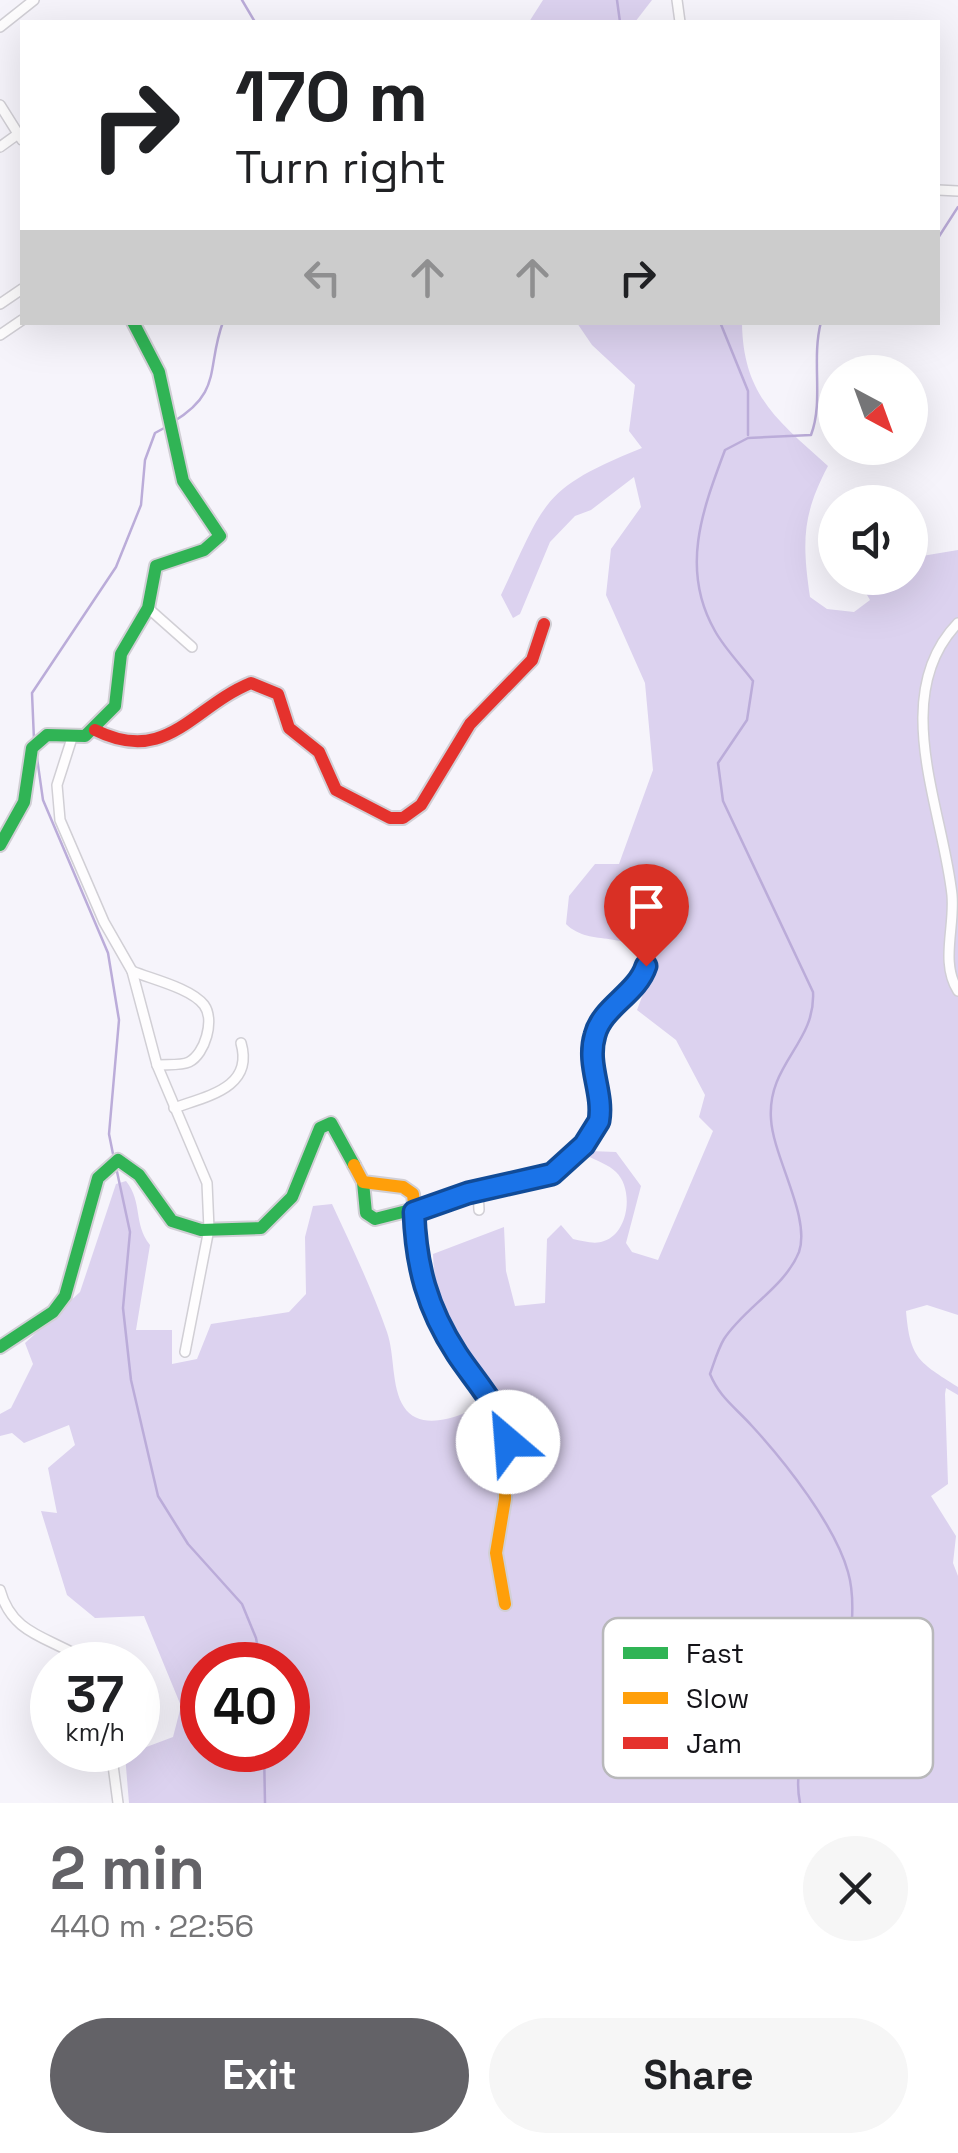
<!DOCTYPE html>
<meta charset="utf-8">
<style>
:root{--surface:#fff;--page:#f6f6f6;--text:#202124;--muted:#757577;--accent:#636267}
body{margin:0;font-family:"Space Grotesk",sans-serif;background:var(--page);color:var(--text);height:100vh;display:flex;flex-direction:column;font-size:38px;white-space:nowrap}
*{box-sizing:border-box;margin:0}
p{font-size:32px;color:var(--muted)}
.icon{flex:none;width:55px;height:55px;fill:none;stroke:currentColor;stroke-width:2;stroke-linecap:round;stroke-linejoin:round}
.map{position:relative;height:1803px;overflow:hidden}
.drawer{display:flex;flex-direction:column;background:var(--surface);flex:1}
.drawer>*{flex:none}
.hud{position:absolute;left:20px;top:20px;width:920px;height:305px;border-radius:0px;box-shadow:0 10px 40px #0002;background:#fff;color:var(--text);overflow:hidden}
.needle{width:65px;rotate:139deg}
.fabs{position:absolute;left:818px;top:355px;display:grid;gap:20px}
.fabs a{display:grid;place-items:center;width:110px;height:110px;border-radius:50%;background:var(--surface);box-shadow:0 10px 40px #0002;font-size:50px}
.speed{position:absolute;left:30px;top:1642px;display:flex;gap:20px;font-size:50px;font-weight:700;text-align:center}
.speed>*{display:grid;place-content:center;width:130px;height:130px;border-radius:50%;background:var(--surface);box-shadow:0 10px 40px #0002;line-height:1}
.speed small{font-size:25px;font-weight:400}
.speed .limit{border:15px solid #d22;background:#fff;color:#111}
.pin{position:absolute;display:grid;place-items:center;width:85px;height:85px;color:#fff;margin:-102px -42px;border-radius:50% 50% 50% 0;rotate:-45deg;box-shadow:0 0 10px #0007}
.pin .icon{rotate:45deg}
.me{position:absolute;width:110px;margin:-55px;rotate:333deg;stroke-linejoin:round;filter:drop-shadow(0 0 8px #0008)}
.turn{display:flex;align-items:center;gap:35px;height:210px;padding:0 50px;font-size:45px}
.turn .icon{width:130px;height:130px;stroke-width:2.5}
.turn b{display:block;font-size:70px;line-height:85px}
.lanes{display:flex;align-items:center;height:95px;padding:0 50px;background:#0003;justify-content:center;gap:50px;direction:ltr}
.lanes .off{opacity:.35}
.round{display:grid;place-items:center;flex:none;width:105px;height:105px;border-radius:52px;background:var(--page)}
.headline{display:flex;align-items:center;justify-content:space-between;height:170px;padding:0 50px}
h1{font-size:60px;font-weight:700;line-height:75px;color:var(--accent)}
.button{display:flex;gap:20px;margin-top:auto;padding:20px 50px}
.button a{flex:1;height:115px;border-radius:60px;background:var(--accent);color:#fff;font-size:40px;font-weight:700;line-height:115px;text-align:center}
.button a+a{background:var(--page);color:var(--text)}
.map>svg:first-child{display:block}
.green{fill:#dcd2ef;fill-rule:evenodd}
.lines{fill:none;stroke-linecap:round;stroke-linejoin:round}
.stream{stroke:#bbacd9;stroke-width:2.5}
.street-casing{stroke:#d1cfd5;stroke-width:12}
.fast-casing{stroke:#d1cfd5;stroke-width:16}
.slow-casing{stroke:#d1cfd5;stroke-width:16}
.jam-casing{stroke:#d1cfd5;stroke-width:16}
.street{stroke:#fefdfe;stroke-width:9}
.fast{stroke:#30b455;stroke-width:12}
.slow{stroke:#ff9f0a;stroke-width:12}
.jam{stroke:#e5322d;stroke-width:12}
.route-casing{stroke:#114b97;stroke-width:25}
.route{stroke:#1a73e8;stroke-width:18}
.key{fill:#fff;stroke:#b8b8ba;stroke-width:2.5}
.key-label{font-size:28px;fill:#141318}
</style>
<div class="map">
<svg width="958" height="1803" viewBox="0 0 958 1803">
<rect width="100%" height="100%" fill="#f6f4fb"/>
<!-- green -->
<g class="green">
<path d="M543,0h109l-17,22h-106z"/>
<path d="M577,323h165c1,72 35,97 86,143 -26,49 -26,76 -18,131l17,12 27,3 16,-12 -13,-22h53v-20l48,-8v765l-31,-10 -21,6c4,48 13,51 52,76v8l-12,-7 -1,6 3,90 -17,12 25,40 -3,27 5,13v227h-829l-4,-48 48,-18 8,-31 -37,-90 -49,2 -28,-23 -26,-84 16,2 -9,-45 27,-23 -6,-20 -45,18 -12,-10 -12,3v-22l11,-6 22,-44 -8,-21 55,-51 36,-108 10,-3c17,21 7,43 24,64l-14,85h36v34l25,-5 14,-35 78,-12 17,-18 -1,-57 8,-31 19,-2c19,41 40,85 55,128 8,23 4,55 17,75 19,30 72,3 92,-10 -34,-41 -62,-88 -63,-143l71,-27 2,44 9,35 30,-3 2,-64 14,-14 12,14c10,2 22,6 31,2 25,-8 30,-52 12,-69 -7,-7 -20,-12 -29,-16l3,-5 26,1 25,34 -15,57 6,9 26,8 55,-129 -14,-14 6,-22 -29,-55 -39,-30 17,-45c-25,-39 -63,-16 -88,-41l3,-28 26,-32h24l34,-94 -8,-87 -39,-88 5,-46 30,-42 -7,-30 -43,33 -16,6 -25,26 -30,72 -7,4 -12,-23c45,-95 40,-106 141,-147l-13,-17 6,-46 -43,-40zM202,1665h86v85h-86z"/>
</g>
<g class="lines">
<!-- stream -->
<g class="stream">
<path d="M242,0l13,22"/>
<path d="M617,0l3,22"/>
<path d="M938,238l20,-31"/>
<path d="M720,322l28,69v44"/>
<path d="M173,422c50,-30 33,-54 50,-100"/>
<path d="M34,740l-2,-47 84,-126 25,-62 4,-45 10,-27 11,-6"/>
<path d="M37,758l6,42 65,153 11,67 -10,114 4,20"/>
<path d="M116,1167l14,65 -7,76 8,72 27,116 30,48 54,60 14,34 5,27"/>
<path d="M264,1750l1,53"/>
<path d="M800,1803c-9,-46 15,-61 33,-97 16,-32 25,-100 15,-134 -13,-47 -63,-110 -96,-146 -17,-19 -32,-28 -42,-52 4,-11 8,-25 14,-35 20,-31 61,-52 75,-87 12,-35 -26,-95 -28,-133 -4,-55 45,-76 42,-127l-90,-191 -5,-38 29,-43 6,-39c-12,-16 -28,-32 -38,-50 -35,-61 -13,-120 10,-181l23,-12 63,-3c13,-34 0,-75 10,-113"/>
</g>
<!-- street casing -->
<g class="street-casing">
<g id="street">
<path d="M677,0l3,22"/>
<path d="M0,27l34,-27"/>
<path d="M0,105l22,35"/>
<path d="M0,147l18,-13"/>
<path d="M938,190l20,1"/>
<path d="M0,304l22,-15"/>
<path d="M0,335l22,-15"/>
<path d="M148,608l44,39"/>
<path d="M958,623c-70,72 -15,186 -6,272 3,33 -12,67 6,96"/>
<path d="M72,738l-15,47 3,35 44,102 28,49 25,94 50,118 2,46 -24,123"/>
<path d="M132,971c19,8 59,17 72,34 11,15 1,49 -15,57 -8,4 -23,2 -32,3"/>
<path d="M174,1108c33,-12 80,-20 67,-65"/>
<path d="M478,1190l1,20"/>
<path d="M0,1590c13,49 56,47 92,75"/>
<path d="M111,1750l7,53"/>
</g>
</g>
<!-- fast casing -->
<g class="fast-casing">
<g id="fast">
<path d="M0,845l24,-43 8,-54 15,-13 38,1 30,-30 6,-52 27,-46 8,-42 48,-16 16,-14 -37,-55 -24,-109 -26,-50"/>
<path d="M363,1182l3,31 9,6 166,-42 28,-19 30,-37c2,-29 -13,-59 -4,-88 10,-31 44,-46 53,-79"/>
<path d="M0,1347l53,-35 12,-16 33,-118 20,-18 21,15 33,46 29,9 60,-2 31,-31 28,-69 11,-5 23,42"/>
</g>
</g>
<!-- slow casing -->
<g class="slow-casing">
<path id="slow" d="M354,1165l9,17 40,5 10,7 9,94 31,61 53,83 -1,67 -9,54 9,51"/>
</g>
<!-- jam casing -->
<g class="jam-casing">
<path id="jam" d="M95,730c72,36 97,-23 156,-47l27,11 11,34 30,24 17,38 54,28h13l18,-13 49,-81 62,-64 12,-36"/>
</g>
<!-- street -->
<use href="#street" class="street"/>
<!-- fast -->
<use href="#fast" class="fast"/>
<!-- slow -->
<use href="#slow" class="slow"/>
<!-- jam -->
<use href="#jam" class="jam"/>
</g>
<g class="lines">
<!-- route casing -->
<g class="route-casing">
<path id="route" d="M508,1442c-5,-32 -34,-62 -51,-88 -30,-46 -41,-88 -43,-142l54,-19 84,-19 32,-29 15,-24c5,-29 -13,-56 -4,-86 7,-28 42,-41 51,-69"/>
</g>
<!-- route -->
<use href="#route" class="route"/>
</g>
<!-- legend -->
<rect x="603" y="1618" width="330" height="160" rx="15" class="key"/>
<rect x="623" y="1647" width="45" height="12" fill="#30b455"/>
<rect x="623" y="1692" width="45" height="12" fill="#ff9f0a"/>
<rect x="623" y="1737" width="45" height="12" fill="#e5322d"/>
<g class="key-label">
<text x="686" y="1663">Fast</text>
<text x="686" y="1708">Slow</text>
<text x="686" y="1753">Jam</text>
</g>
</svg>
<div class="fabs">
<a><svg class="needle" viewBox="-14 -14 28 28"><path d="M0-13l5 13h-10z" fill="#e53935"/><path d="M0 13l5-13h-10z" fill="#757577"/></svg></a>
<a><svg class="icon" aria-label="sound" viewBox="0 0 24 24"><path d="M4 9h4l5-4v14l-5-4H4zM17 9q2 3 0 6"/></svg></a>
</div>
<div class="speed"><div>37<small>km/h</small></div><div class="limit">40</div></div>
<div class="pin" style="left:646px;top:966px;background:#d93025"><svg class="icon" aria-label="arrive" viewBox="0 0 24 24"><path d="M6 21V4h12l-3 4 3 4H6"/></svg></div>
<svg class="me" style="left:508px;top:1442px" viewBox="-20 -20 40 40"><circle r="19" fill="#fff"/><path d="M0-13L10 11 0 6-10 11z" fill="#1a73e8"/></svg>
<div class="hud">
<div class="turn"><svg class="icon" aria-label="right" viewBox="0 0 24 24"><path d="M7 20v-9h11M14 6l5 5-5 5"/></svg><div><b>170 m</b>Turn right</div></div>
<div class="lanes"><svg class="icon off" aria-label="left" viewBox="0 0 24 24"><path d="M17 20v-9H6M10 6l-5 5 5 5"/></svg><svg class="icon off" aria-label="ahead" viewBox="0 0 24 24"><path d="M12 20V5M6 11l6-6 6 6"/></svg><svg class="icon off" aria-label="ahead" viewBox="0 0 24 24"><path d="M12 20V5M6 11l6-6 6 6"/></svg><svg class="icon" aria-label="right" viewBox="0 0 24 24"><path d="M7 20v-9h11M14 6l5 5-5 5"/></svg></div>
</div>
</div>
<section class="drawer">
<div class="headline"><div><h1>2 min</h1><p>440 m · 22:56</p></div><a class="round"><svg class="icon" aria-label="close" viewBox="0 0 24 24"><path d="M6 6l12 12M18 6L6 18"/></svg></a></div>
<div class="button"><a>Exit</a><a>Share</a></div>
</section>
